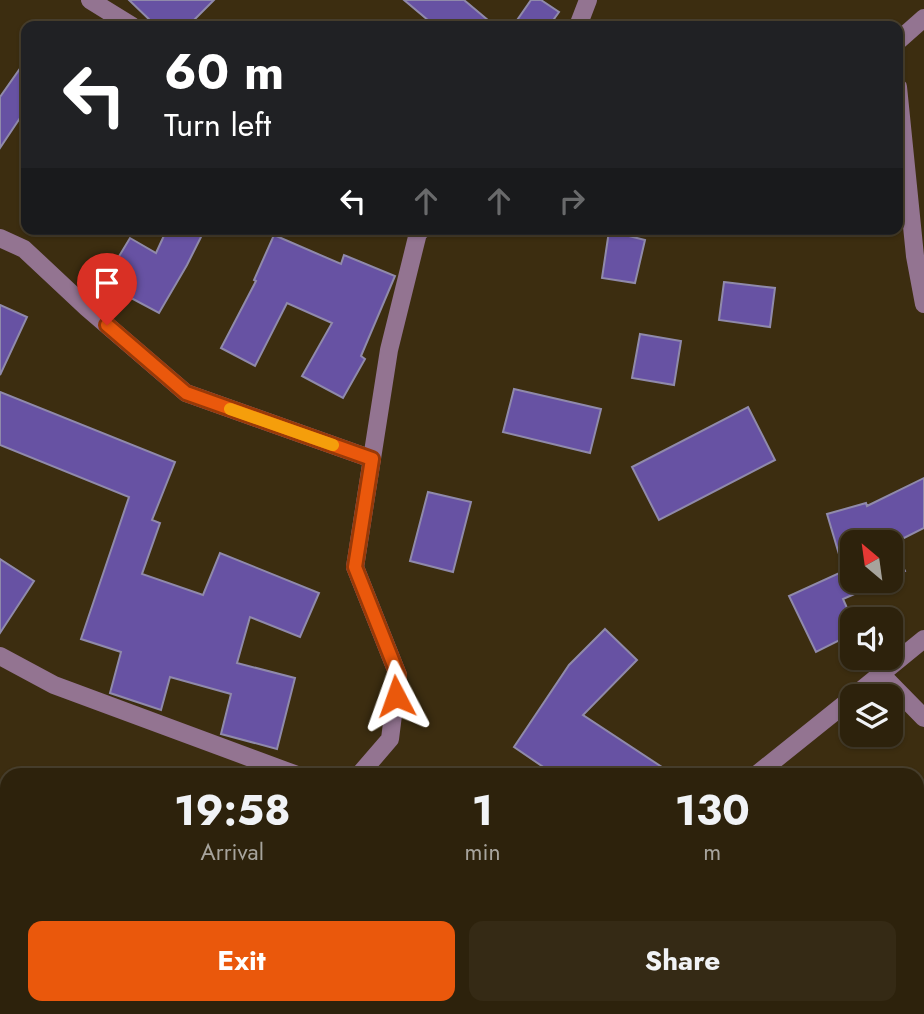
<!DOCTYPE html>
<style>
:root{--surface:#2d220c;--page:#352a15;--text:#f1f3f6;--muted:#a7a49d;--line:#483f2d;--accent:#ea580c}
body{margin:0;font-family:Jost,sans-serif;background:var(--page);color:var(--text);height:100vh;display:flex;flex-direction:column;font-size:26px;white-space:nowrap}
*{box-sizing:border-box;margin:0}
p{font-size:23px;color:var(--muted)}
.icon{flex:none;width:38px;height:38px;fill:none;stroke:currentColor;stroke-width:2;stroke-linecap:round;stroke-linejoin:round}
.map{position:relative;flex:1;overflow:hidden}
.side{position:absolute;left:0px;top:768px;width:924px;height:247px;display:flex;flex-direction:column;background:var(--surface);border-radius:21px 21px 0 0;box-shadow:0 2px 5px #0004,0 0 0 2px var(--line)}
.side>*{flex:none}
.top-card{position:absolute;left:21px;top:21px;width:882px;height:214px;border-radius:14px;box-shadow:0 2px 5px #0004,0 0 0 2px var(--line);background:#202124;color:#fff;overflow:hidden}
.needle{width:46px;rotate:331deg}
.buttons{position:absolute;left:840px;top:530px;display:grid;gap:14px}
.buttons a{display:grid;place-items:center;width:63px;height:63px;border-radius:14px;background:var(--surface);box-shadow:0 2px 5px #0004,0 0 0 2px var(--line);font-size:35px}
.pin{position:absolute;display:grid;place-items:center;width:60px;height:60px;color:#fff;margin:-72px -30px;border-radius:50% 50% 50% 0;rotate:-45deg;box-shadow:0 0 7px #0007}
.pin .icon{rotate:45deg}
.me{position:absolute;width:77px;margin:-38px;rotate:356deg;stroke-linejoin:round;filter:drop-shadow(0 0 5px #0008)}
.turn{display:flex;align-items:center;gap:24px;height:147px;padding:0 28px;font-size:32px}
.turn .icon{width:91px;height:91px;stroke-width:2.5}
.turn b{display:block;font-size:49px;line-height:60px}
.lanes{display:flex;align-items:center;height:66px;padding:0 28px;background:#0003;justify-content:center;gap:35px;direction:ltr}
.lanes .off{opacity:.35}
.eta{display:flex;justify-content:space-evenly;align-items:center;height:119px;text-align:center}
.eta b{font-size:42px;font-weight:700;line-height:49px}
.action{display:flex;gap:14px;margin-top:auto;padding:14px 28px}
.action a{flex:1;height:80px;border-radius:14px;background:var(--accent);color:#fff;font-size:28px;font-weight:700;line-height:80px;text-align:center}
.action a+a{background:var(--page);color:var(--text)}
.map>svg:first-child{display:block}
.building{fill:#6752a3;stroke:#908aab;stroke-width:2}
.lines{fill:none;stroke-linecap:round;stroke-linejoin:round}
.minor{stroke:#937491;stroke-width:18}
.route-casing{stroke:#983908;stroke-width:18}
.route{stroke:#ea580c;stroke-width:12}
.slow{stroke:#f59e0b;stroke-width:12}
</style>
<div class="map">
<svg width="924" height="1014" viewBox="0 0 924 1014">
<rect width="100%" height="100%" fill="#3c2d10"/>
<!-- building -->
<g class="building">
<path d="M129,0h85l-26,26h-32z"/>
<path d="M404,0h60l31,26h-60z"/>
<path d="M531,0h10l18,12 -10,14h-36z"/>
<path d="M26,60v49l-26,39v-51z"/>
<path d="M167,229h38l-18,36 -28,48 -56,-30 27,-45 26,15z"/>
<path d="M609,231l36,9 -10,43 -33,-5z"/>
<path d="M274,235l67,29 3,-9 51,21 -34,80 4,3 -22,39 -41,-22 30,-53 -45,-20 -32,63 -34,-18 35,-67 -2,-1z"/>
<path d="M724,282l51,6 -5,39 -51,-7z"/>
<path d="M0,305l27,12 -27,58z"/>
<path d="M640,334l41,7 -7,44 -42,-7z"/>
<path d="M514,389l87,20 -11,44 -87,-21z"/>
<path d="M0,392l175,70 -23,58 8,3 -18,51 61,21 17,-42 99,40 -19,44 -50,-20 -13,46 58,15 -18,71 -56,-15 10,-40 -61,-17 -9,33 -51,-17 11,-41 -40,-13 48,-142 -129,-52z"/>
<path d="M748,407l27,53 -116,60 -27,-53z"/>
<path d="M924,478v50l-32,16 13,27 -14,7v-36h-39v39h32l-41,18 9,20v15l-36,18 -27,-56 55,-25 -17,-57 39,-11 1,3z"/>
<path d="M428,492l43,10 -18,70 -43,-11z"/>
<path d="M0,559l34,22 -34,52z"/>
<path d="M605,629l32,31 -54,55 91,60h-119l-41,-28 55,-82z"/>
</g>
<g class="lines">
<!-- minor -->
<g class="minor">
<path d="M90,0l42,26"/>
<path d="M578,26l10,-26"/>
<path d="M898,41l26,-23"/>
<path d="M898,87l17,169 9,48"/>
<path d="M0,238l24,11 63,59 99,85 186,66"/>
<path d="M0,656l54,29 243,90"/>
<path d="M881,674l43,44"/>
<path d="M854,696l70,-57"/>
<path d="M359,775l31,-36 8,-64 -43,-108 34,-217 29,-117 5,-4"/>
<path d="M756,775l96,-77"/>
<path d="M0,987l7,3"/>
<path d="M43,1008l13,6"/>
<path d="M747,1008l9,6"/>
</g>
</g>
<g class="lines">
<!-- route casing -->
<g class="route-casing">
<path id="route" d="M107,325l79,68 186,66 -17,108 43,108 -2,21"/>
</g>
<!-- route -->
<use href="#route" class="route"/>
<!-- slow -->
<path class="slow" d="M230,409l103,36"/>
</g>
</svg>
<div class="buttons">
<a><svg class="needle" viewBox="-14 -14 28 28"><path d="M0-13l5 13h-10z" fill="#e53935"/><path d="M0 13l5-13h-10z" fill="#a7a49d"/></svg></a>
<a><svg class="icon" aria-label="sound" viewBox="0 0 24 24"><path d="M4 9h4l5-4v14l-5-4H4zM17 9q2 3 0 6"/></svg></a>
<a><svg class="icon" aria-label="layers" viewBox="0 0 24 24"><path d="M12 4l9 5-9 5-9-5zM3 14l9 5 9-5"/></svg></a>
</div>
<div class="pin" style="left:107px;top:325px;background:#d93025"><svg class="icon" aria-label="arrive" viewBox="0 0 24 24"><path d="M6 21V4h12l-3 4 3 4H6"/></svg></div>
<svg class="me" style="left:396px;top:696px" viewBox="-20 -20 40 40"><path d="M0-17L14 15 0 8-14 15z" fill="#ea580c" stroke="#fff" stroke-width="4"/></svg>
<div class="top-card">
<div class="turn"><svg class="icon" aria-label="left" viewBox="0 0 24 24"><path d="M17 20v-9H6M10 6l-5 5 5 5"/></svg><div><b>60 m</b>Turn left</div></div>
<div class="lanes"><svg class="icon" aria-label="left" viewBox="0 0 24 24"><path d="M17 20v-9H6M10 6l-5 5 5 5"/></svg><svg class="icon off" aria-label="ahead" viewBox="0 0 24 24"><path d="M12 20V5M6 11l6-6 6 6"/></svg><svg class="icon off" aria-label="ahead" viewBox="0 0 24 24"><path d="M12 20V5M6 11l6-6 6 6"/></svg><svg class="icon off" aria-label="right" viewBox="0 0 24 24"><path d="M7 20v-9h11M14 6l5 5-5 5"/></svg></div>
</div>
<section class="side">
<div class="eta">
<div><b>19:58</b><p>Arrival</p></div>
<div><b>1</b><p>min</p></div>
<div><b>130</b><p>m</p></div>
</div>
<div class="action"><a>Exit</a><a>Share</a></div>
</section>
</div>
